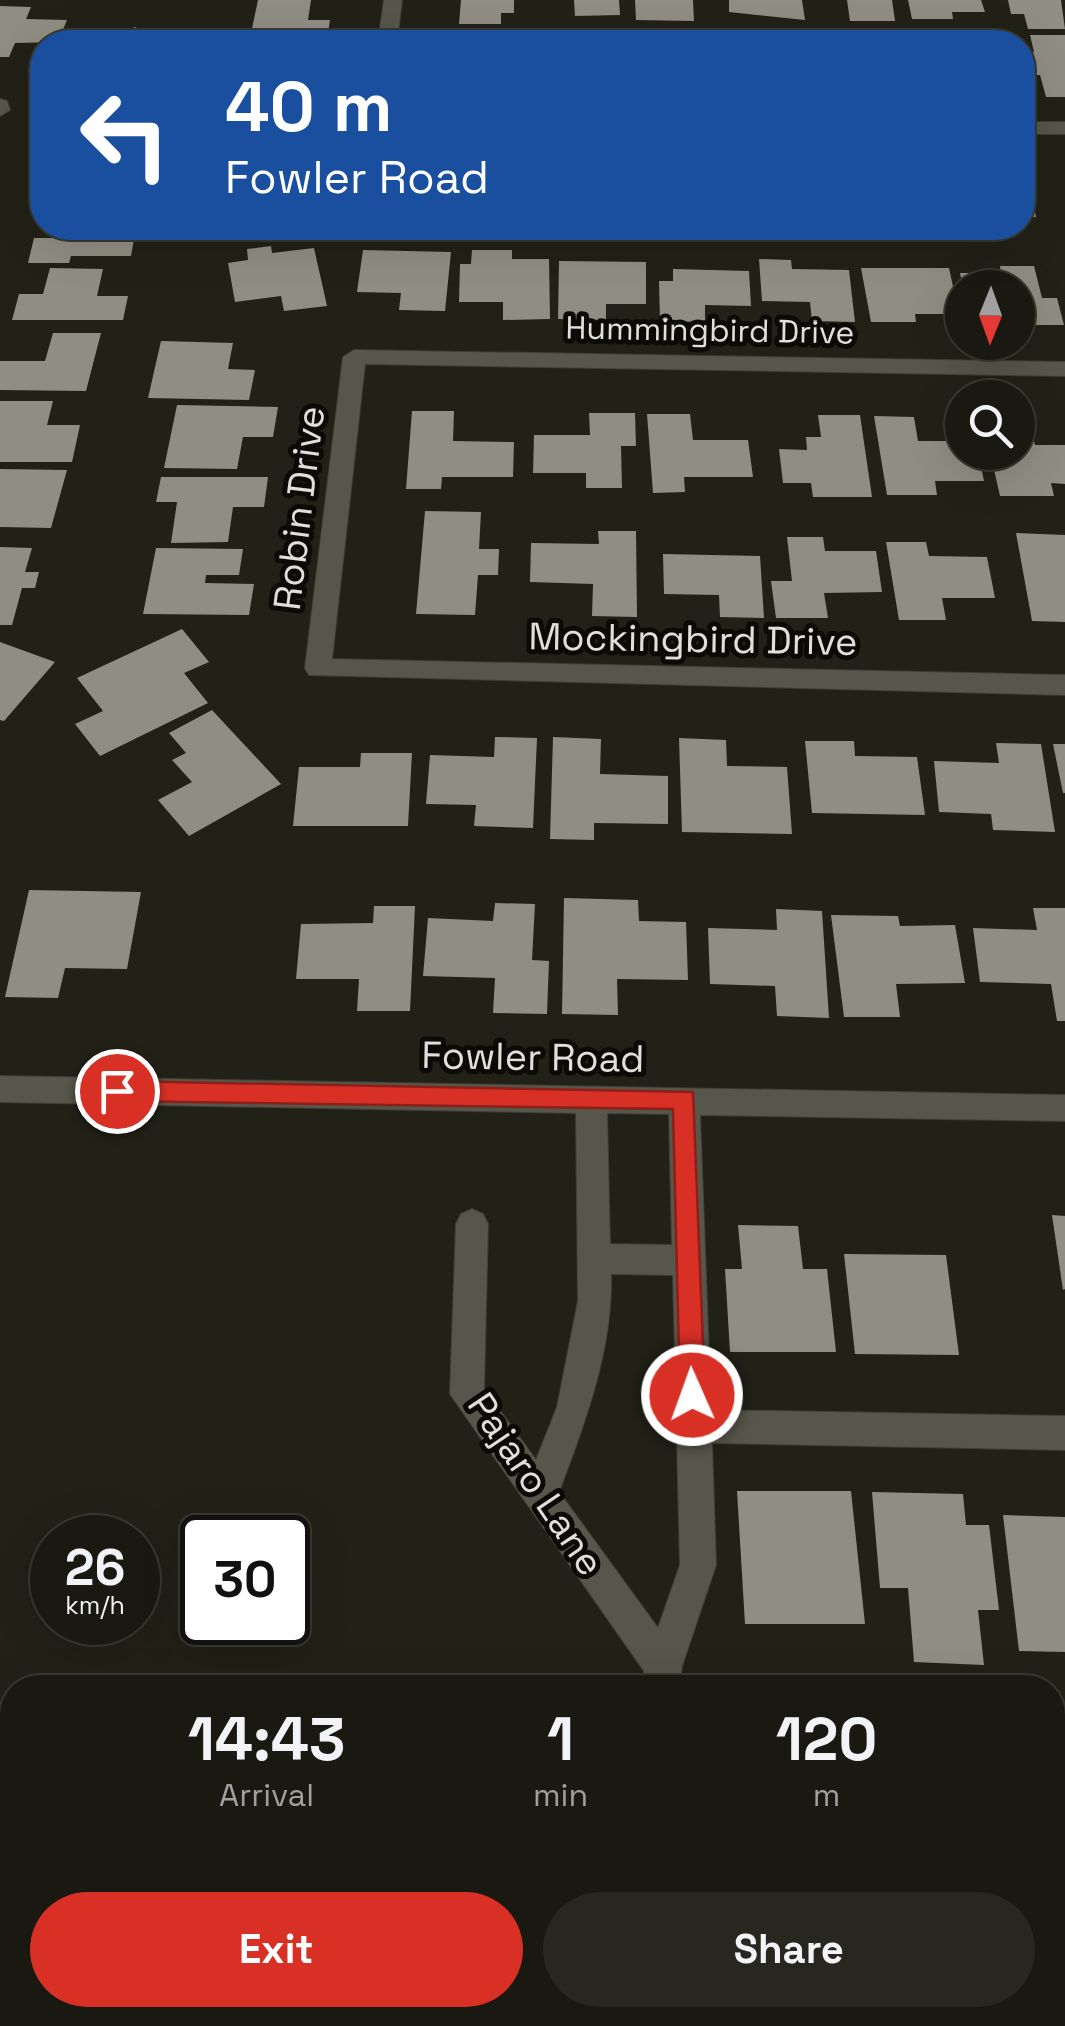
<!DOCTYPE html>
<style>
:root{--surface:#1a1911;--page:#27261f;--text:#f1f3f6;--muted:#9fa09f;--line:#383831;--accent:#d93025}
body{margin:0;font-family:"Space Grotesk",sans-serif;background:var(--page);color:var(--text);height:100vh;display:flex;flex-direction:column;font-size:38px;white-space:nowrap}
*{box-sizing:border-box;margin:0}
p{font-size:32px;color:var(--muted)}
.icon{flex:none;width:55px;height:55px;fill:none;stroke:currentColor;stroke-width:2;stroke-linecap:round;stroke-linejoin:round}
.map{position:relative;flex:1;overflow:hidden}
.side{position:absolute;left:0px;top:1675px;width:1065px;height:352px;display:flex;flex-direction:column;background:var(--surface);border-radius:40px 40px 0 0;box-shadow:0 10px 40px #0002,0 0 0 2px var(--line)}
.side>*{flex:none}
.banner{position:absolute;left:30px;top:30px;width:1005px;height:210px;border-radius:40px;box-shadow:0 10px 40px #0002,0 0 0 2px var(--line);background:#1a4fa0;color:#fff;overflow:hidden}
.needle{width:65px;rotate:181deg}
.tools{position:absolute;left:945px;top:270px;display:grid;gap:20px}
.tools a{display:grid;place-items:center;width:90px;height:90px;border-radius:50%;background:var(--surface);box-shadow:0 10px 40px #0002,0 0 0 2px var(--line);font-size:50px}
.speed{position:absolute;left:30px;top:1515px;display:flex;gap:20px;font-size:50px;font-weight:700;text-align:center}
.speed>*{display:grid;place-content:center;width:130px;height:130px;border-radius:50%;background:var(--surface);box-shadow:0 10px 40px #0002,0 0 0 2px var(--line);line-height:1}
.speed small{font-size:25px;font-weight:400}
.speed .limit{border:5px solid #111;border-radius:15px;background:#fff;color:#111}
.pin{position:absolute;display:grid;place-items:center;width:85px;height:85px;color:#fff;margin:-42px;border:5px solid #fff;border-radius:50%;box-shadow:0 2px 10px #0007}
.me{position:absolute;width:110px;margin:-55px;rotate:358deg;stroke-linejoin:round;filter:drop-shadow(0 0 8px #0008)}
.turn{display:flex;align-items:center;gap:35px;height:210px;padding:0 30px;font-size:45px}
.turn .icon{width:130px;height:130px;stroke-width:2.5}
.turn b{display:block;font-size:70px;line-height:85px}
.eta{display:flex;justify-content:space-evenly;align-items:center;height:170px;text-align:center}
.eta b{font-size:60px;font-weight:600;line-height:70px}
.primary-button{display:flex;gap:20px;margin-top:auto;padding:20px 30px}
.primary-button a{flex:1;height:115px;border-radius:60px;background:var(--accent);color:#fff;font-size:40px;font-weight:600;line-height:115px;text-align:center}
.primary-button a+a{background:var(--page);color:var(--text)}
.map>svg:first-child{display:block}
.building{fill:#908e82}
.lines{fill:none;stroke-linecap:round;stroke-linejoin:round}
.street-casing{stroke:#3f3d36;stroke-width:2}
.street{fill:#57564a;fill-rule:evenodd}
.route{fill:#d93025;stroke:#8d1f18;stroke-width:2.5}
.labels{text-anchor:middle;stroke-width:10;stroke-linejoin:round;paint-order:stroke}
.far-street-label{font-size:32px;fill:#e0dfd9;stroke:#0b0a06}
.street-label{font-size:38px;fill:#e0dfd9;stroke:#0b0a06}
</style>
<div class="map">
<svg width="1065" height="2026" viewBox="0 0 1065 2026">
<rect width="100%" height="100%" fill="#222117"/>
<!-- building -->
<g class="building">
<path d="M258,0h53l-3,20h22l-3,19 -77,-1z"/>
<path d="M461,0h53v13h-13v11h-42z"/>
<path d="M574,0h45l1,15 -45,1z"/>
<path d="M635,0h58l1,21 -58,-1z"/>
<path d="M729,0h73l3,20 -76,-8z"/>
<path d="M847,0h45l3,21h-45z"/>
<path d="M908,0h73l4,12h-33l1,7h-41z"/>
<path d="M1008,0h53l4,29h-37l-4,-15h-13z"/>
<path d="M0,6l31,1 -5,12 41,1 -9,22 -43,1 -6,14h-9z"/>
<path d="M135,27l27,15h-59z"/>
<path d="M1030,35h35v62h-19l-6,-22h-13l-5,-23h12z"/>
<path d="M548,36l45,1v5h-46z"/>
<path d="M457,37h45v5h-46z"/>
<path d="M1022,183h7l7,34h-14z"/>
<path d="M73,228h63l-5,28h-60l-2,7h-41l6,-25h36z"/>
<path d="M271,246l1,7 42,-5 13,58 -43,5 -3,-15 -46,6 -7,-39 20,-3 -1,-11z"/>
<path d="M363,250l88,2 -6,59 -46,-1 2,-17 -44,-1z"/>
<path d="M472,250h40v9h37l1,60 -47,1v-18h-44l1,-38h11z"/>
<path d="M759,259l32,1 1,9 57,1 6,52 -43,-1 -2,-19 -48,-1z"/>
<path d="M559,261l87,1v42h-40v16l-48,-1z"/>
<path d="M1000,266h34l8,32h15l7,27h-45l-1,-37h-55l-3,-15h41z"/>
<path d="M50,268l53,1 -6,27h31l-5,24h-111l7,-26h24z"/>
<path d="M861,268h88l10,46h-44l1,8h-45z"/>
<path d="M673,269l76,2 2,35 -46,-1v17l-45,-1 -1,-40h14z"/>
<path d="M53,333h48l-15,58 -86,-1v-29h45z"/>
<path d="M161,341l72,2 -5,26 27,1 -6,30 -101,-2z"/>
<path d="M0,401h53l-6,24h33l-8,37h-72z"/>
<path d="M177,405l101,2 -5,30h-30l-6,32 -73,-1z"/>
<path d="M412,411h42l-1,30 61,1 -1,35h-71l-1,12h-35z"/>
<path d="M589,413h46l1,33h-15l1,42h-36v-15h-53l1,-38h56z"/>
<path d="M647,414h43l3,26h55l5,37h-69l1,15 -32,1z"/>
<path d="M818,415h42l12,82h-59l-2,-14h-28l-4,-34 28,1 -1,-13h15z"/>
<path d="M874,416l40,1 4,24h44v11h16l6,29h-49l2,14h-50z"/>
<path d="M1018,418h10l7,27h30v39l-14,-1 3,13h-54l-10,-44h28z"/>
<path d="M0,469l67,1 -16,58 -51,-1z"/>
<path d="M161,477h107l-4,30h-31l-5,35 -57,1 6,-41h-21z"/>
<path d="M425,511l56,1 -2,37h20l-1,26h-20l-3,40 -59,-1z"/>
<path d="M598,531h38l1,86 -45,-1 1,-32 -63,-2 1,-39 68,1z"/>
<path d="M1016,533l49,2v87l-33,-1z"/>
<path d="M787,537h36l2,14h51l6,41 -58,1 4,25h-52l-5,-37h21z"/>
<path d="M886,542h40l3,14 58,1 8,41h-53l4,22h-47z"/>
<path d="M0,547l32,1 -7,24h14l-4,16h-13l-10,37h-12z"/>
<path d="M156,548l87,1 -4,26h-33l-1,8 49,1 -5,31 -106,-1z"/>
<path d="M663,554l97,2 4,62 -44,-1 -1,-22 -55,-1z"/>
<path d="M182,629l27,33 -25,11 24,30 -108,53 -25,-32 28,-13 -26,-33z"/>
<path d="M0,642l55,20 -51,59 -4,-1z"/>
<path d="M212,710l69,74 -92,52 -31,-36 34,-18 -20,-22 14,-7 -17,-20z"/>
<path d="M495,737l42,1 -4,90 -59,-2 2,-21 -50,-1 4,-49 64,2z"/>
<path d="M553,737l48,2 -1,35 68,2v48l-74,-1v17l-44,-1z"/>
<path d="M679,738l47,2 1,26 60,1 5,67 -110,-2z"/>
<path d="M805,741h49l1,15 62,1 8,58 -113,-2z"/>
<path d="M996,743l45,1 14,88 -62,-2 -2,-16 -52,-2 -5,-51 65,2z"/>
<path d="M1053,744h12v49h-2z"/>
<path d="M361,753h51l-4,73h-115l6,-59h61z"/>
<path d="M29,890l112,2 -14,77 -62,-1 -7,30 -53,-1z"/>
<path d="M564,898l74,2 1,21 47,1 2,58 -71,-1 1,36 -56,-1z"/>
<path d="M495,903l40,1 -3,56 17,1 -2,53 -54,-1 2,-35 -72,-2 5,-58 65,3z"/>
<path d="M374,906h41l-5,105h-53l2,-32h-63l5,-55 72,-1z"/>
<path d="M1033,908h32v113h-8l-6,-37 -71,-2 -7,-54 64,2z"/>
<path d="M776,909l46,2 7,107 -52,-2 -2,-30 -65,-2 -2,-56 69,2z"/>
<path d="M831,915l67,1 2,10 55,-1 10,58 -69,1 4,33h-56z"/>
<path d="M1052,1215l13,1v73l-2,1z"/>
<path d="M738,1225l60,1 5,43h24l9,83h-106l-5,-83h17z"/>
<path d="M844,1254l102,1 13,100 -104,-1z"/>
<path d="M737,1491h114l14,133h-120z"/>
<path d="M872,1492l91,2 3,31h23l10,85h-21l6,55 -70,-3 -6,-74h-28z"/>
<path d="M1003,1515l62,2v135l-46,-1z"/>
</g>
<g class="lines">
<!-- street casing -->
<g class="street-casing">
<g id="street">
<path d="M384,0h18l-5,42h-19z"/>
<path d="M0,99l7,2 3,9 -10,6z"/>
<rect x="1022" y="122" width="43" height="12"/>
<path d="M354,350l711,12v14l-700,-12 -33,295 733,16v20l-756,-20 -4,-7 38,-311z"/>
<path d="M0,1076l1065,19v26l-365,-6 11,295 354,6v34l-353,-7 4,122 -34,101 -3,22h-38l3,-17 -194,-277 6,-170 5,-10 11,-5 11,5 5,10 -4,165 52,71 21,-53 21,-106 -2,-188 -576,-11zM607,1113l62,1 3,131 -62,-1zM611,1274l62,1 7,290 -22,63 -99,-136c26,-69 54,-143 52,-218z"/>
<path d="M1052,1878l13,3v40l-13,-3z"/>
<path d="M522,2015h52l-5,11h-52z"/>
<path d="M589,2015h42l-2,11h-42z"/>
</g>
</g>
<!-- street -->
<use href="#street" class="street"/>
</g>
<!-- route -->
<path class="route" d="M117,1081l576,11 12,303 -3,9 -10,3 -9,-3 -3,-9 -7,-286 -556,-8 -11,-10z"/>
<g class="labels">
<!-- far-street labels -->
<g class="far-street-label">
<text transform="translate(710 330) rotate(1)" y="11">Hummingbird Drive</text>
</g>
<!-- street labels -->
<g class="street-label">
<text transform="translate(299 508) rotate(-83)" y="13">Robin Drive</text>
<text transform="translate(693 639) rotate(1)" y="13">Mockingbird Drive</text>
<text transform="translate(533 1057) rotate(1)" y="13">Fowler Road</text>
<text transform="translate(536 1484) rotate(56)" y="13">Pajaro Lane</text>
</g>
</g>
</svg>
<div class="tools">
<a><svg class="needle" viewBox="-14 -14 28 28"><path d="M0-13l5 13h-10z" fill="#e53935"/><path d="M0 13l5-13h-10z" fill="#9fa09f"/></svg></a>
<a><svg class="icon" aria-label="search" viewBox="0 0 24 24"><circle cx="10" cy="10" r="6"/><path d="M15 15l6 6"/></svg></a>
</div>
<div class="speed"><div>26<small>km/h</small></div><div class="limit">30</div></div>
<div class="pin" style="left:117px;top:1091px;background:#d93025"><svg class="icon" aria-label="arrive" viewBox="0 0 24 24"><path d="M6 21V4h12l-3 4 3 4H6"/></svg></div>
<svg class="me" style="left:692px;top:1395px" viewBox="-20 -20 40 40"><circle r="17" fill="#d93025" stroke="#fff" stroke-width="3"/><path d="M0-11L8 9 0 5-8 9z" fill="#fff"/></svg>
<div class="banner">
<div class="turn"><svg class="icon" aria-label="left" viewBox="0 0 24 24"><path d="M17 20v-9H6M10 6l-5 5 5 5"/></svg><div><b>40 m</b>Fowler Road</div></div>
</div>
<section class="side">
<div class="eta">
<div><b>14:43</b><p>Arrival</p></div>
<div><b>1</b><p>min</p></div>
<div><b>120</b><p>m</p></div>
</div>
<div class="primary-button"><a>Exit</a><a>Share</a></div>
</section>
</div>
